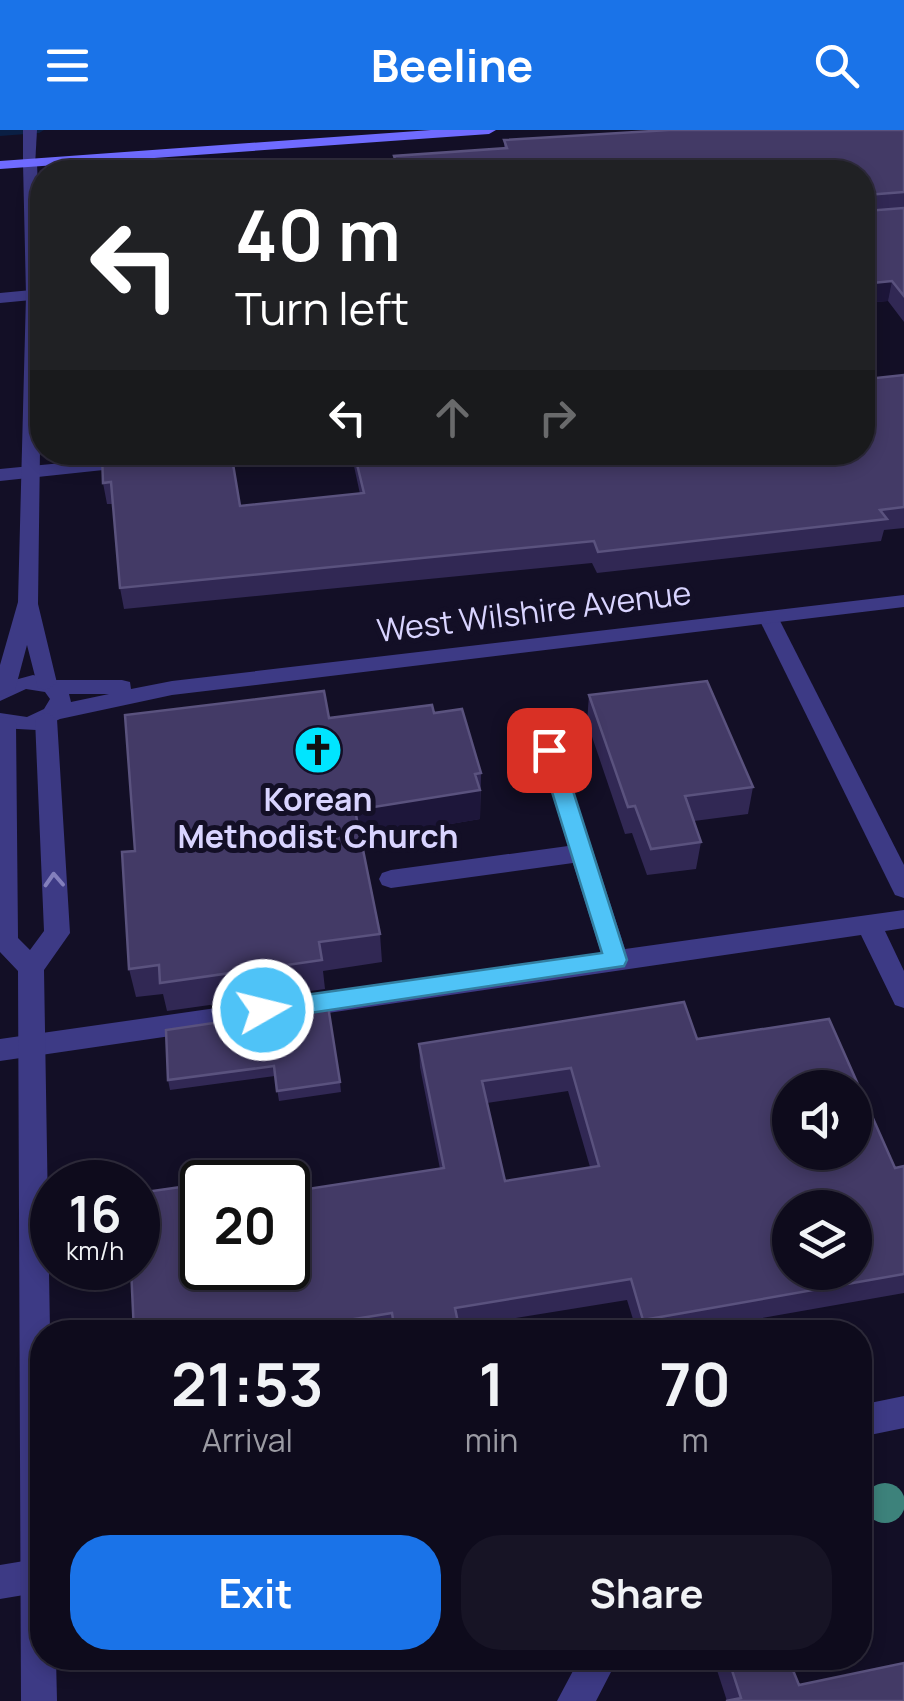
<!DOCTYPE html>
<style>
:root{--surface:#0e0b1c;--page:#171425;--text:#f1f3f6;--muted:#9b9ba3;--line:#2e2b3b;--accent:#1a73e8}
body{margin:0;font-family:Manrope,sans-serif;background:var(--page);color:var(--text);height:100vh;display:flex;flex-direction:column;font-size:38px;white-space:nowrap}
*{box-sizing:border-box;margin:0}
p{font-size:32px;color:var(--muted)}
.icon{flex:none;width:55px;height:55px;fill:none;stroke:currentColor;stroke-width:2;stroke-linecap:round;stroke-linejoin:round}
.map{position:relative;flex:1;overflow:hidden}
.side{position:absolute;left:30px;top:1190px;width:842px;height:350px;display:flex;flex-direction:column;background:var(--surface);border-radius:40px;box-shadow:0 5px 15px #0003,0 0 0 2px var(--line)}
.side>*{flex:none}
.banner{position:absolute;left:30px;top:30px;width:845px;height:305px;border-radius:40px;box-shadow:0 5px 15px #0003,0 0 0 2px var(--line);background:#202124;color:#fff;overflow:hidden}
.controls{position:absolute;left:772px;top:940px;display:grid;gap:20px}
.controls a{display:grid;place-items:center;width:100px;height:100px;border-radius:50%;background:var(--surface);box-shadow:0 5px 15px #0003,0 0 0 2px var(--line);font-size:50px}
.speed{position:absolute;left:30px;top:1030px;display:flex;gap:20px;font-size:50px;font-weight:700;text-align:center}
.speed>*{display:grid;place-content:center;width:130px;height:130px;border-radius:50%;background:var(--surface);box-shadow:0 5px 15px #0003,0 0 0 2px var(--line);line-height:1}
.speed small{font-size:25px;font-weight:400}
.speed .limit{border:5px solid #111;border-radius:15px;background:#fff;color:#111}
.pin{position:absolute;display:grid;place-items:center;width:85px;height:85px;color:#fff;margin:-42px;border-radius:20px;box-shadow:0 5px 15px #0006}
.me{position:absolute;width:110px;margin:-55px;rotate:82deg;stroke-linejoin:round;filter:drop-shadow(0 0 8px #0008)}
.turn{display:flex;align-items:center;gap:35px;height:210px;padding:0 40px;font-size:45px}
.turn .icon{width:130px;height:130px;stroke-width:2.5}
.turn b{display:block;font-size:70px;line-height:85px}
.lanes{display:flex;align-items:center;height:95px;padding:0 40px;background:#0003;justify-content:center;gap:50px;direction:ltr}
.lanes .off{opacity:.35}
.eta{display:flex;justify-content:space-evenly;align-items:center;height:170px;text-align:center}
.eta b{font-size:60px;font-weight:700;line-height:70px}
.button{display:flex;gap:20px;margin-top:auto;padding:20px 40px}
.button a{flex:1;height:115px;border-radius:40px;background:var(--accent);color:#fff;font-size:40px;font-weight:700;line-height:115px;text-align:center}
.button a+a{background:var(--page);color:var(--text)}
header{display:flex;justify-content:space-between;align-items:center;height:130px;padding:0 40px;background:var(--accent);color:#fff;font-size:45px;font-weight:700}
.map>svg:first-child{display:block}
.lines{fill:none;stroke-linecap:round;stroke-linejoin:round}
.stream{fill:#0a1f44;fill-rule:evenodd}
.service{fill:#3d3a85;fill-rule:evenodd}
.minor{fill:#3d3a85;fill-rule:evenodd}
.tertiary{fill:#3d3a85;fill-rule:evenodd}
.secondary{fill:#6f6bff;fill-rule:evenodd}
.tree{fill:#3d827b}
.wall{fill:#312854;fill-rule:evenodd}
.shaded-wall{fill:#1d163a}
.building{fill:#433a66;stroke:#5a527e;stroke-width:2.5;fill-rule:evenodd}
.oneway{stroke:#837fbc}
.route{fill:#4fc3f7;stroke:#337fa1;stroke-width:2.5}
.labels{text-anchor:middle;stroke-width:10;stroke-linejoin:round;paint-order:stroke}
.street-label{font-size:32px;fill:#d9d4ff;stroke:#130f26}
.poi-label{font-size:32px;font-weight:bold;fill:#d9d4ff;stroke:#130f26}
</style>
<header><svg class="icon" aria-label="menu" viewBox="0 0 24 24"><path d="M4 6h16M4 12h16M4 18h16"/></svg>Beeline<svg class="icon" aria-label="search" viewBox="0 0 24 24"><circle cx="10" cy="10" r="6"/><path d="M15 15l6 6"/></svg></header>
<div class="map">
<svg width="904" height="1571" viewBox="0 0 904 1571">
<rect width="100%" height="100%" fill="#130f26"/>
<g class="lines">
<!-- stream -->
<path class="stream" d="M0,0h44l-5,3 -39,3z"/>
<!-- service -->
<g class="service">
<path d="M134,326l9,6 -2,4 -141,15v-12z"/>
<path d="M768,481l10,6 126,248v33l-9,-3 -3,-6 -134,-272z"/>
<path d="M549,611l11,8 65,200 279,-39v18l-19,3 19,40v37l-9,-3 -34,-70 -861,126v-22l601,-86 -28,-90 -182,25 -9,-3 -3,-6 3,-6 9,-3 177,-24 -30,-97z"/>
<path d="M571,1528h36l4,14 -15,29h-39l17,-32z"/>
</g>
<!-- minor -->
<g class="minor">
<path d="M23,0h14l-2,36 -12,-3z"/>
<path d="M42,159v10l-42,4v-10z"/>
<path d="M904,465v12l-732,88 -112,24 -24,11 -36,-2v-15l27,4 17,-8 6,-10 -5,-7 -19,-3 -26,12v-17l33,-9 23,5h66l8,2 1,7 41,-8zM69,564h40l-38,8z"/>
<path d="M904,1266v32l-44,9v-32z"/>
<path d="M42,1428v34l-42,7v-34z"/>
</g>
<!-- tertiary -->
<g class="tertiary">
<path d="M30,29l7,4 5,132 -4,309 19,79 -11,7 -8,-2 -11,-43 -12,45 -11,7 -4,-1v-31l18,-63 8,-307 -3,-132z"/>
<path d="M46,582l11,7 13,214 -26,37 6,362h-8v326h14l1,43h-36l-3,-730 -18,-19v-235l13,1 3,5 2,215 12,12 14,-19 -9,-212z"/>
</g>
<!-- secondary -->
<path class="secondary" d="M431,0h65l-7,4 -489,35v-8z"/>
</g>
<!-- trees -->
<circle class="tree" cx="885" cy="1373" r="20"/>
<!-- wall -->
<g class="wall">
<path d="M904,0v192l-16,-21 -26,2v-131l-468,-7v-9l110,-8v-8z"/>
<path d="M904,245v153l-20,2 -3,11 -284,32 -5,-10 -468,46 -4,-21 -7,-84h-6l-4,-21 2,-31 135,54 120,-12 -9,-42h511l5,-73z"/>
<path d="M589,565l164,92 -5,27 -54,7 7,21 -5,27 -49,6 -15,-42 -7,1 -38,-112z"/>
<path d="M434,583l47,60 -1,46 -119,20 19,95 2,28 -59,9 2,18 -158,22 -4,-17 -27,3 -7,-28 6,-118 194,-133z"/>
<path d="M166,900l174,52 1,10 -62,9 -4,-25 -105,14 -2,-10z"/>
<path d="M697,909l198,129 9,-2v127l-221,39h-46l-10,-32 -168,27 1,5h-326l68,-64 238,-99 -20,-102 -1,-23zM568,961l22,76 -85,14 -18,-78z"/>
<path d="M713,1528h75l11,27 -72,16z"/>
</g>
<!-- shaded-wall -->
<g class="shaded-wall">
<path d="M892,151l-4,20 -26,2v-19z"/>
<path d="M480,660v29l-123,21 -2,-30z"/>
</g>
<!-- building -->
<g class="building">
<path d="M669,0h235v62l-38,3 -4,3v-26h-546l81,-7 -3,-9 113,-8 -3,-8z"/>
<path d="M862,70l4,11 38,-3v88l-12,-15 -30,3z"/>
<path d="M862,245l5,4 37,-4v132l-24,3 7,9 -289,33 -4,-11 -474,47 -9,-106 -8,1 -1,-30 129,-1 9,54 124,-13 -10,-41h508z"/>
<path d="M707,551l46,106 -68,9 16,46 -50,7 -16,-43 -7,1 -39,-112z"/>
<path d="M324,561l5,27 103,-13 2,8 28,-4 19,64 -6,1 5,16 -125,20 25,124 -61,8 3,18 -162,23 -1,-18 -30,4 -7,-117 13,-1 -10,-136z"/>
<path d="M684,872l13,37 132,-20 66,149 9,-2v108l-261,46 -12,-41 -176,29 5,24h-65l-3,-19 -118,19h-140l-3,-64h7v-75l64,-9v84h86v-76l156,-24 -25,-124zM571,938l28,98 -94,15 -23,-100zM790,958h65v64h-65zM790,1078h65v64h-65z"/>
<path d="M328,876l12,76 -63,9 -3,-25 -106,14 -2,-50z"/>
<path d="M255,1046l1,6h-46z"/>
<path d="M728,1528h60l11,27 105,-22v38h-178l15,-3z"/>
</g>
<!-- one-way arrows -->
<defs><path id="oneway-chevron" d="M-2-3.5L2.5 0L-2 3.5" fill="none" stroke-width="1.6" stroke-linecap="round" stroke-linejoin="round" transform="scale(2.5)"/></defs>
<use class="oneway" href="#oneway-chevron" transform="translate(54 750) rotate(-93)"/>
<!-- route -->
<path class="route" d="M549,612l11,8 67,210 -3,6 -361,54 -8,-3 -4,-7 4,-6 8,-3 339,-48 -63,-203z"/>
<!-- icons -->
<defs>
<g id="church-disc" transform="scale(2.5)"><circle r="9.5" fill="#00e5ff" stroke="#130f26"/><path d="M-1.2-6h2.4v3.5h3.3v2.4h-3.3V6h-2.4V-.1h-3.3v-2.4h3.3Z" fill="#111"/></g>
</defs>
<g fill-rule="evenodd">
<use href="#church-disc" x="318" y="620"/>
</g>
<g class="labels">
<!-- street labels -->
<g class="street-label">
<text transform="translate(534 482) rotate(-7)" y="11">West Wilshire Avenue</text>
</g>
<!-- poi labels -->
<g class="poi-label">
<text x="318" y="681">Korean<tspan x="318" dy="37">Methodist Church</tspan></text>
</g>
</g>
</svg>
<div class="controls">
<a><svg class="icon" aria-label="sound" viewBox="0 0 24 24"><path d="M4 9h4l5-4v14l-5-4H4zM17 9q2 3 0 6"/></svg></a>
<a><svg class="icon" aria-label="layers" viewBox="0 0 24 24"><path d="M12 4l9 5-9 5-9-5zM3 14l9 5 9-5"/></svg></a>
</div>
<div class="speed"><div>16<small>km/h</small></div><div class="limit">20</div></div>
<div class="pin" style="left:549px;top:620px;background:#d93025"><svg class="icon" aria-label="arrive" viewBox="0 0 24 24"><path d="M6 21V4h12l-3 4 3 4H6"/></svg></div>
<svg class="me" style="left:263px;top:880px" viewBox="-20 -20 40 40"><circle r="17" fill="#4fc3f7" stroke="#fff" stroke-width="3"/><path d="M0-11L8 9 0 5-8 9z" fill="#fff"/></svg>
<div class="banner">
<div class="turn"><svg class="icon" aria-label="left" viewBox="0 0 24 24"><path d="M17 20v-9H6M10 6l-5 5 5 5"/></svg><div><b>40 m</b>Turn left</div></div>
<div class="lanes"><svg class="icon" aria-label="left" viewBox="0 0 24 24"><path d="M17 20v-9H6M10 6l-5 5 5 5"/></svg><svg class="icon off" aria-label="ahead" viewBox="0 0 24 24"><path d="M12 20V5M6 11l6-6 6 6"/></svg><svg class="icon off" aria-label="right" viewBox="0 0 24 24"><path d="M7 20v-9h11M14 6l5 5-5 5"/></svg></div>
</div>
<section class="side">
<div class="eta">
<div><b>21:53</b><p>Arrival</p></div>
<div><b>1</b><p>min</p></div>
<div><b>70</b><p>m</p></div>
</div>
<div class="button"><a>Exit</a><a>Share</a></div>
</section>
</div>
